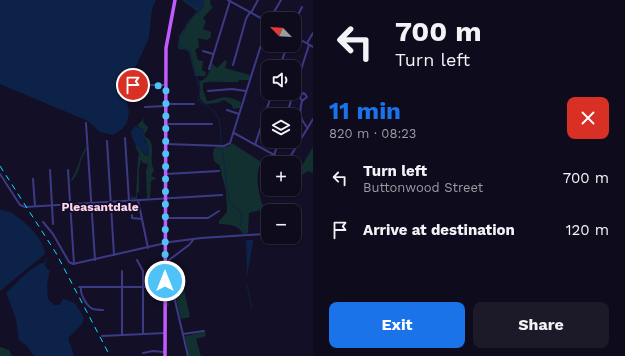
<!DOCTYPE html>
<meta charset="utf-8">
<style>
:root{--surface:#0e0b1c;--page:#1c1929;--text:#f1f3f6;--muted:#9b9ba3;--line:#2e2b3b;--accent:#1a73e8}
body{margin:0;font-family:"Work Sans",sans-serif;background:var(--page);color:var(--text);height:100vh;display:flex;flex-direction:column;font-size:15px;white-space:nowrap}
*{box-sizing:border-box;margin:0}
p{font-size:13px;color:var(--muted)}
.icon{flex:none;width:22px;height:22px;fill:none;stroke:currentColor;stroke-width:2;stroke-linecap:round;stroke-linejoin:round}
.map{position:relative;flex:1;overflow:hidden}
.side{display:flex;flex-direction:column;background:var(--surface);width:312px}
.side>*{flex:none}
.top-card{background:#0e0b1c;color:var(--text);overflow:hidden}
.needle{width:26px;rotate:294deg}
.controls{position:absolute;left:261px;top:12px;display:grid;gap:8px}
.controls a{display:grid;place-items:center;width:40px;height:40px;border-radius:8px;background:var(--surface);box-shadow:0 1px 3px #0004,0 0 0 1px var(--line);font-size:20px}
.pin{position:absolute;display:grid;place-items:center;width:34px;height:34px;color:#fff;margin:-17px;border:2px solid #fff;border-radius:50%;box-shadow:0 1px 4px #0007}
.me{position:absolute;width:44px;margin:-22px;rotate:0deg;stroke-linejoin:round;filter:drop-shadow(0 0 3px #0008)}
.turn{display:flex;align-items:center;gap:14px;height:84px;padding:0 16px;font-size:18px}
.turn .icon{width:52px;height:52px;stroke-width:2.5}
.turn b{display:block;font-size:28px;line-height:34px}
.round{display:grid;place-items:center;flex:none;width:42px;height:42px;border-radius:8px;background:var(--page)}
.head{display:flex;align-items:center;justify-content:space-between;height:68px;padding:0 16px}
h1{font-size:24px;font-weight:700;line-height:30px;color:var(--accent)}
.button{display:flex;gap:8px;margin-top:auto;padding:8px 16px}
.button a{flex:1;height:46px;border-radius:8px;background:var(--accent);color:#fff;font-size:16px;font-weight:700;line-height:46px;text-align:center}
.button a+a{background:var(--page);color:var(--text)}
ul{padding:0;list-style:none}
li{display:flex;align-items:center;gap:12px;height:52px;padding:0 16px}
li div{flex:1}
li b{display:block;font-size:15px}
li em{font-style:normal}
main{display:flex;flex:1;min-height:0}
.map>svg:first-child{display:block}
.green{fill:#12302f}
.water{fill:#0c2248}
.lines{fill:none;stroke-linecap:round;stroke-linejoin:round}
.stream{stroke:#0c2248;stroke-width:1}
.minor{stroke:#3d3a85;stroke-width:2}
.primary{stroke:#c25bff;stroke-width:3.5}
.rail{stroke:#00e5ff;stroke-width:1;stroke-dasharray:6 5;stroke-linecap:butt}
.route{stroke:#4fc3f7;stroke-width:7;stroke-dasharray:0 12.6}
.labels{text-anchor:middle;stroke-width:4;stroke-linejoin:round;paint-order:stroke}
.neighbourhood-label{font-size:12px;font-weight:bold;fill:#ffd6f0;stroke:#130f26}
</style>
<main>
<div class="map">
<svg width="313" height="356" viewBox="0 0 313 356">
<rect width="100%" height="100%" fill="#130f26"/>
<!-- green -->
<g class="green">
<path d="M182,0h28l1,6 2,1 -10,11 3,3 -3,8 8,3v5l-4,3 -9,-2 1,9 -4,3 3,10 5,1 -1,9 4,2 -1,4h-10l-6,-24 -3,-2 -7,-1 -1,-2 1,-11 18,-25z"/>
<path d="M225,60l2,2 -2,6 25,7 -1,5h-10l-1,2c-12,1 -24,-2 -35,1v7l4,11c5,0 8,-2 13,-3 7,-2 15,1 21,4l-1,6 -7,1 -1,-4 -8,-5 -7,3 -12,1c-6,-5 -5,-6 -5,-13 1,-3 -1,-7 -1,-10 9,-1 10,-10 13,-18l5,5z"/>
<path d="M144,118l-1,4 5,5 -1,4 -3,3 1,3c13,5 3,23 9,33l-3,6 5,2 -5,3 -1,17h-3l-1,-27 2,-7 -5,-1 -2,-3 -2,8v24l-2,1v6h-6v-2h5l2,-39 1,-4 -4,-8 2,-1 7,9 4,2 -1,-14 -5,-7 2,-5 -7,-4z"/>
<path d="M232,143l29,19c-7,15 -2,32 3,47l-15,4 -1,20 -5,1c-6,-10 -12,-9 -24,-10v-3l8,-9 -1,-22 -4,-13 -2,-11 -6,-5 -1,-7 1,-6 4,-1h9z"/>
<path d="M87,146c0,5 -3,8 -5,12 -3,9 -4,17 -11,24 0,-4 3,-7 5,-12 4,-9 5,-16 11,-24z"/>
<path d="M313,147v26l-5,-2 -10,7 -4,-3v-6l4,1 5,-6z"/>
<path d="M167,273l5,22h-2l1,4 -3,2 1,5h-2z"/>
<path d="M178,288v2l6,-1 6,28 -9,2 -7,-29z"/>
<path d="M205,332l1,4 -10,3 5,17h-12l-4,-20z"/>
<path d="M0,347l9,3 3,6h-12z"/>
</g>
<!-- water -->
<g class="water">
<path d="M0,0h156l-4,9 -3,29 -12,26 -13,24 5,24 -2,11 -5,6 -9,6 -13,-3 -12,-11 -88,-37z"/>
<path d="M184,0h20v7l-7,7 -2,-1 4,-5 -6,-1z"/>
<path d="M135,126l9,4c-2,7 0,10 5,15v11c-9,-4 -18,-15 -18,-25z"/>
<path d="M0,209c4,2 8,2 12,4 12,8 32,25 33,41l-45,37z"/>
<path d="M247,240h6v2l-6,34h-1l1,-9 -1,-25z"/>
<path d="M45,262l1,1 -2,2 6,6 -3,13 1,15 6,6h5l4,-6c13,2 15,8 21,19l-2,6 -14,14 6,18h-40l-7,-10 -8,-6 -3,-21 -10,-26c10,-9 26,-28 39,-31z"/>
</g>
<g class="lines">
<!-- stream -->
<g class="stream">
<path d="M196,14l-8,7 -4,12 -5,7 1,7 7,2 3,2 10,41 -2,6 3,5c21,8 19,21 20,40"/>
<path d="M222,148l7,52 6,8 5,3 2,8 -2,6 6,8"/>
<path d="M45,263l2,-5"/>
<path d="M247,285l5,24"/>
</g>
<!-- minor -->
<g class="minor">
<path d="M228,0l40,22"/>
<path d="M251,13l7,-13"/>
<path d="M270,19l11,-19"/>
<path d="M294,23l8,-16"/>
<path d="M294,36l19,11"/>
<path d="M307,43l6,-10"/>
<path d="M203,51l10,3"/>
<path d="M233,65l13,-46 4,-7"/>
<path d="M280,67l7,-22"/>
<path d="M209,69l21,-68"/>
<path d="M133,85h33"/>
<path d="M208,91l24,-2 14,2"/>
<path d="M294,91l15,-46"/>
<path d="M303,93l2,1 2,3 -5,4 -2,-4z"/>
<path d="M302,101c-3,11 -2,19 6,27"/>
<path d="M166,104h28"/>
<path d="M145,107l21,-1"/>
<path d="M227,110l12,4"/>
<path d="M287,115l6,-22"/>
<path d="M86,123l9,137"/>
<path d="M167,124h45"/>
<path d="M234,133l53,29 26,-43"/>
<path d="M125,138l4,63"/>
<path d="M107,141l7,114"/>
<path d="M166,144l58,2 6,-3 38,-120"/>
<path d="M255,145l17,-52"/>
<path d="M274,155l5,-14"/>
<path d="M50,170l3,54"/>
<path d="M68,170l6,94"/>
<path d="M0,174l20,31 5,2 197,-12"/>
<path d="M166,174l53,-3"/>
<path d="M33,179l2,27"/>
<path d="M138,200l10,48"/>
<path d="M132,215v3l10,1"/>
<path d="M166,218h42l11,-7"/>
<path d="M43,222l10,12 16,28 4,2 97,-22 31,-4 63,-4"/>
<path d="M137,260l6,11v63"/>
<path d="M165,263l24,-18 4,-5"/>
<path d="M166,267l7,25 15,64"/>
<path d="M79,287h86"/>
<path d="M81,287c-1,7 5,19 12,22 4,1 7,1 10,1"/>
<path d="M183,334l21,-3"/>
<path d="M122,335v-64"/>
<path d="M102,336l63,-3"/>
<path d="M143,353l10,-2 11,1"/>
</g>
<!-- primary -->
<path class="primary" d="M165,356l1,-308 9,-48"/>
<!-- rail -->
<path class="rail" d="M0,166l56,87 54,103"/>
</g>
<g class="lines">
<!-- route -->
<path class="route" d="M133,85l33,1 -1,195"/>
</g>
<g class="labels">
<!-- neighbourhood labels -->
<g class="neighbourhood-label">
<text x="100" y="211">Pleasantdale</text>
</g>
</g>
</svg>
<div class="controls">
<a><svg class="needle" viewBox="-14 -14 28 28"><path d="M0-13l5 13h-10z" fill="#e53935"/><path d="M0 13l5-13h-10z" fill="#9b9ba3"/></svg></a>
<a><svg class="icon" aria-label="sound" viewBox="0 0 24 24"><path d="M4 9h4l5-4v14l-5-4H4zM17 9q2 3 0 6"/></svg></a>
<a><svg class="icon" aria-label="layers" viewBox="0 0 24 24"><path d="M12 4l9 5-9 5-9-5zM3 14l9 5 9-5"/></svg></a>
<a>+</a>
<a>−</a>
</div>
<div class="pin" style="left:133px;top:85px;background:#d93025"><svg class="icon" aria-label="arrive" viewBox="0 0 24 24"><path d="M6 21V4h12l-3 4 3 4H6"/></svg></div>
<svg class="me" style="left:165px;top:281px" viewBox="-20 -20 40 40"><circle r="17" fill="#4fc3f7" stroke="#fff" stroke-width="3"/><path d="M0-11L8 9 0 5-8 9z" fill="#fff"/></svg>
</div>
<section class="side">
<div class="top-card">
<div class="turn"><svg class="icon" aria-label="left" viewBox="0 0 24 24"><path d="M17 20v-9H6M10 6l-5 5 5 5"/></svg><div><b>700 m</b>Turn left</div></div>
</div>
<div class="head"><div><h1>11 min</h1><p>820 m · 08:23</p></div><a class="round" style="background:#d93025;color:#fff"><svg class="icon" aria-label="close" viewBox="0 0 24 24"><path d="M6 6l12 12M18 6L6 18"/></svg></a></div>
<ul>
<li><svg class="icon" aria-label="left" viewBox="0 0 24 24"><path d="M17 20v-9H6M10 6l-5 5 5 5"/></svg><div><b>Turn left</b><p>Buttonwood Street</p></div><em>700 m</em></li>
<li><svg class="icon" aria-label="arrive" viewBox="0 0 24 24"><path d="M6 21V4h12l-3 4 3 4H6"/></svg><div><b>Arrive at destination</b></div><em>120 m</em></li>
</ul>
<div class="button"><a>Exit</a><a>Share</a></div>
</section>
</main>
